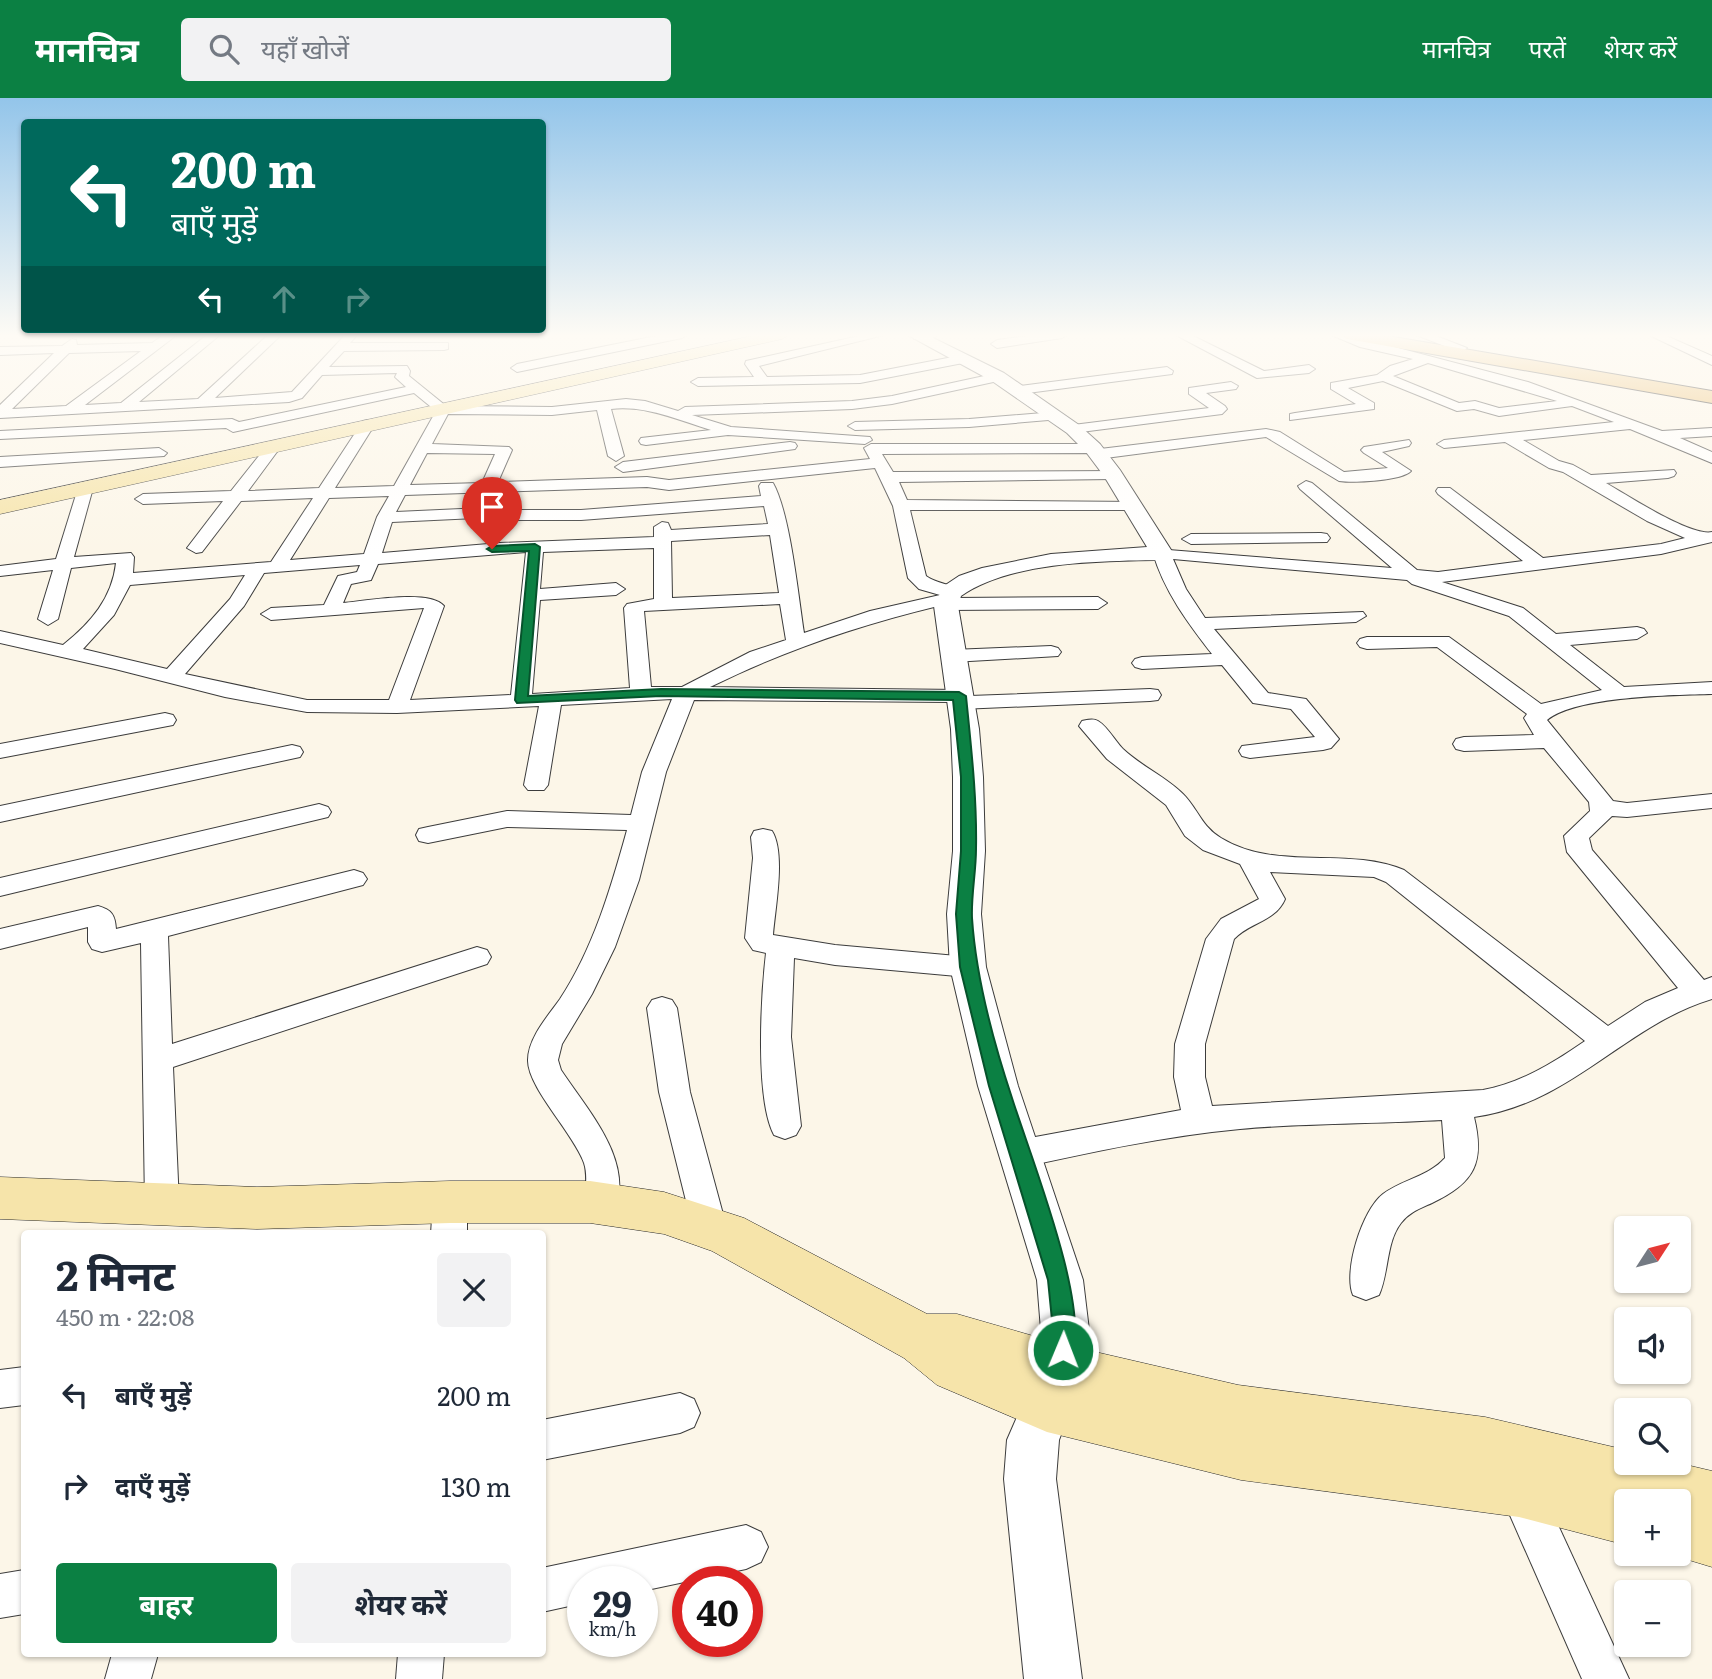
<!DOCTYPE html>
<html lang="hi">
<meta charset="utf-8">
<style>
:root{--surface:#fff;--page:#f2f2f3;--text:#1f2937;--muted:#747a83;--accent:#0b8043}
body{margin:0;font-family:Literata,"Noto Sans Devanagari",serif;background:var(--page);color:var(--text);height:100vh;display:flex;flex-direction:column;font-size:26px;white-space:nowrap}
*{box-sizing:border-box;margin:0}
p{font-size:23px;color:var(--muted)}
.icon{flex:none;width:38px;height:38px;fill:none;stroke:currentColor;stroke-width:2;stroke-linecap:round;stroke-linejoin:round}
.map{position:relative;flex:1;overflow:hidden}
.details{position:absolute;left:21px;top:1132px;width:525px;height:427px;display:flex;flex-direction:column;background:var(--surface);border-radius:7px;box-shadow:0 2px 5px #0004}
.details>*{flex:none}
.hud{position:absolute;left:21px;top:21px;width:525px;height:214px;border-radius:7px;box-shadow:0 2px 5px #0004;background:#00695c;color:#fff;overflow:hidden}
.needle{width:46px;rotate:54deg}
.fabs{position:absolute;left:1614px;top:1118px;display:grid;gap:14px}
.fabs a{display:grid;place-items:center;width:77px;height:77px;border-radius:7px;background:var(--surface);box-shadow:0 2px 5px #0004;font-size:35px}
.speed{position:absolute;left:567px;top:1468px;display:flex;gap:14px;font-size:35px;font-weight:700;text-align:center}
.speed>*{display:grid;place-content:center;width:91px;height:91px;border-radius:50%;background:var(--surface);box-shadow:0 2px 5px #0004;line-height:1}
.speed small{font-size:18px;font-weight:400}
.speed .limit{border:10px solid #d22;background:#fff;color:#111}
.pin{position:absolute;display:grid;place-items:center;width:60px;height:60px;color:#fff;margin:-72px -30px;border-radius:50% 50% 50% 0;rotate:-45deg;box-shadow:0 0 7px #0007}
.pin .icon{rotate:45deg}
.me{position:absolute;width:77px;margin:-38px;rotate:1deg;stroke-linejoin:round;filter:drop-shadow(0 0 5px #0008)}
.turn{display:flex;align-items:center;gap:24px;height:147px;padding:0 35px;font-size:32px}
.turn .icon{width:91px;height:91px;stroke-width:2.5}
.turn b{display:block;font-size:49px;line-height:60px}
.lanes{display:flex;align-items:center;height:66px;padding:0 35px;background:#0003;justify-content:center;gap:35px;direction:ltr}
.lanes .off{opacity:.35}
.round{display:grid;place-items:center;flex:none;width:74px;height:74px;border-radius:7px;background:var(--page)}
.summary{display:flex;align-items:center;justify-content:space-between;height:119px;padding:0 35px}
h1{font-size:42px;font-weight:700;line-height:52px}
.cta{display:flex;gap:14px;margin-top:auto;padding:14px 35px}
.cta a{flex:1;height:80px;border-radius:7px;background:var(--accent);color:#fff;font-size:28px;font-weight:700;line-height:80px;text-align:center}
.cta a+a{background:var(--page);color:var(--text)}
ul{padding:0;list-style:none}
li{display:flex;align-items:center;gap:21px;height:91px;padding:0 35px}
li div{flex:1}
li b{display:block;font-size:26px}
li em{font-style:normal}
header{display:flex;align-items:center;gap:42px;box-sizing:border-box;height:98px;padding:0 35px;background:var(--accent);color:#fff}
header strong{font-size:33px}
nav{display:flex;gap:38px;margin-inline-start:auto;font-size:24px}
.search{width:490px;height:63px;background:var(--page);display:flex;align-items:center;gap:18px;box-sizing:border-box;padding:0 24px;border-radius:7px;color:var(--muted);font-size:26px}
.map>svg:first-child{display:block}
.lines{fill:none;stroke-linecap:round;stroke-linejoin:round}
.minor-casing{stroke:#3c3c3c;stroke-width:2}
.tertiary-casing{stroke:#3c3c3c;stroke-width:2}
.secondary-casing{stroke:#2b2b2b;stroke-width:1}
.primary-casing{stroke:#1a1a1a;stroke-width:2}
.minor{fill:#fff;fill-rule:evenodd}
.tertiary{fill:#fff;fill-rule:evenodd}
.secondary{fill:#f6e4aa;fill-rule:evenodd}
.primary{fill:#e9bc6c;fill-rule:evenodd}
.route{fill:#0b8043;stroke:#07532c;stroke-width:2}
</style>
<header>
<strong>मानचित्र</strong>
<div class="search"><svg class="icon" aria-label="search" viewBox="0 0 24 24"><circle cx="10" cy="10" r="6"/><path d="M15 15l6 6"/></svg>यहाँ खोजें</div>
<nav><a>मानचित्र</a><a>परतें</a><a>शेयर करें</a></nav>
</header>
<div class="map">
<svg width="1712" height="1581" viewBox="0 0 1712 1581">
<rect width="100%" height="100%" fill="#fcf6e8"/>
<g class="lines">
<!-- minor casing -->
<g class="minor-casing">
<g id="minor">
<path d="M165,236h13l-93,71 36,-2 87,-69h13l-82,68 59,-3 71,-65h13l-67,64 77,-6 54,-58h12l-8,9h98v6l-4,1 -100,1 -15,16 78,-1 3,5 -1,5 37,30 106,1 74,-8 19,2 33,10 7,-4 167,-6 40,-5 106,-23 7,4 -7,4 -106,23 -40,5 -160,6 39,12 139,10 2,3 -7,4 -137,-9 -82,10 -5,-1 -2,-3 2,-3 70,-8c-33,-10 -65,-25 -100,-21l13,47 -8,5 -8,-5 -11,-46 -45,5 -104,-1 -16,30 77,3 3,3 -14,32 149,-5 22,3 201,-21 -6,-11 7,-4h222l5,1 2,4 166,-20 14,3 64,40 44,-4 -24,-15 -3,-3 3,-3 45,-7 2,3 -2,3 -27,6 29,19c-10,10 -57,12 -72,10l-73,-44 -168,22 -5,-2 -2,-4 -209,1 11,18 226,-1 2,3 -2,3 -6,2 -214,3 8,18 232,2 2,3 -8,5h-223l16,66c10,8 26,7 34,16l-5,6 143,-1 9,6 -9,6 -152,1 -8,-4c-79,19 -155,45 -228,81l249,3 8,1 3,5 180,-7 8,1 3,5 -3,5 -8,1 -190,8 -8,-1 -2,-6 -256,-2 -28,72 -27,108 -24,67 -23,47 -30,50 -4,16 3,10c27,41 76,93 52,145l-12,4 -12,-4c-8,-17 1,-34 -5,-52 -10,-29 -57,-76 -56,-103 0,-22 20,-44 32,-61 33,-50 51,-111 67,-169l-120,-3 -79,16 -9,-2 -3,-6 3,-6 9,-2 79,-16 124,4 11,-43 30,-73 -111,6 -13,80 -4,5h-16l-4,-5 15,-79 -142,7 -90,-1 -82,-15 -110,-28 -115,-26v-12l63,14c28,-22 49,-47 53,-82l-45,5 -13,51 -10,6 -10,-6 15,-49 -53,6v-10l56,-7 23,-74 6,-2 8,5 -19,69 57,-4 3,4 -1,16 138,-11 42,-64 -72,3 -39,51 -6,1 -9,-5 36,-47 -80,3 -8,-5 8,-5 88,-3 39,-49 5,-1 7,4 -34,46 71,-3 44,-67 5,-1 7,4 -40,64 59,-2 42,-75 -22,-18 -181,39 -7,-4 -226,11v-8l232,-12 7,3 167,-35 -11,-10 2,-4 -75,2 -20,23 -13,4 -289,16v-13l54,-52 -54,2v-8l62,-1 10,-7 4,1 1,5 75,-2zM141,253l-75,55 -54,3 57,-56zM427,355l68,1 -13,29 -72,2zM875,370l18,38 15,72 11,11 21,6 -70,16 -66,22c-6,-39 -14,-120 -31,-150h-12l-2,3 2,10 -180,14h-69l-7,-3 -109,5 9,-17 242,-8 22,3zM389,398l-12,21 -13,37 -74,6 39,-62zM764,408l4,18 -97,6 -3,-7 -6,-1 -8,5v10l-154,6 -118,10 10,-31 105,-5 7,3h77zM770,437l9,58 -107,5 -1,-57zM654,450v51l-27,5 -3,4 6,80 -98,6 8,-94 76,-5 9,-6 -9,-6 -76,6 3,-37zM526,454l-15,143 -101,5 34,-94c-14,-17 -78,-5 -101,-3l8,-19 20,-4 7,-16zM360,467l-3,7 -19,4 -14,29 -53,3 -10,6 10,6 153,-12 -35,92h-82l-122,-26 59,-68 20,-33zM245,477l-15,24 -63,70 -84,-20 31,-34 16,-30zM780,506l6,36 -36,12 -68,35h-31l-7,-76z"/>
<path d="M666,236h22l-6,4 -165,34 -6,-4 6,-4z"/>
<path d="M868,236h20l-129,32 8,11 93,-2 103,-20 6,4 -6,4 -103,20 -162,3 -7,-4 7,-4 56,-1 -9,-13 1,-3z"/>
<path d="M914,236h25l-6,4 -19,1z"/>
<path d="M1041,236h27l-6,4 -65,10 -6,-4 6,-4z"/>
<path d="M1174,236h15l75,37 45,-6 6,4 -6,4 -52,5z"/>
<path d="M1329,236h16l183,48 134,49 50,-3v8l-32,2 32,14v11l-82,-34 -107,11 36,21 14,4 18,10 83,-5 2,3 -2,3 -6,2 -62,5c21,12 85,54 106,49v10l-51,12 -219,28 81,26 33,26 81,-7 7,2 3,4 -10,6 -67,6 54,42 88,-5v12c-39,1 -136,2 -165,26l66,81 14,2 85,-9v14l-85,9 -15,-1 -23,22 3,12 112,130 8,-3v22c-89,27 -139,104 -238,118 11,45 1,66 -42,86 -11,5 -23,9 -31,20 -15,19 -12,50 -22,72l-13,5 -13,-5c-10,-23 9,-85 30,-101 20,-15 45,-17 62,-36l-3,-38c-67,4 -135,3 -202,9 -75,7 -148,23 -221,39l-12,-4 -5,-10 5,-10 12,-4 162,-30 -7,-33 1,-33 31,-105 15,-20 38,-20 -19,-35 -37,-14 -18,-14 -19,-31 -59,-46 -28,-33 3,-5c5,-1 11,-3 16,0 10,6 17,20 25,28 18,17 43,28 60,45 15,15 19,33 38,44 56,34 125,8 183,32l204,156 37,-24 33,-14 -111,-136 -3,-16 26,-25 -1,-9 -45,-54 -80,3 -8,-2 -3,-5 3,-5 8,-2 70,-2 -10,-17 3,-4 -90,-67 -70,2 -7,-2 -3,-4 3,-4 7,-2h82l92,67 61,-14 -93,-74 -97,-32 -5,-4 -234,-21 13,30 19,29 158,-6 3,4 -10,6 -142,7 54,64 38,6 33,40 -8,9 -8,2 -73,8 -8,-2 -3,-5 3,-5 73,-9 -24,-28 -38,-6 -31,-38 -80,4 -7,-2 -3,-4 3,-4 7,-2 70,-3c-24,-31 -48,-63 -59,-101l3,-4 236,19 -92,-79 -2,-3 8,-5 6,2 105,87 21,2 85,-11 -85,-67 -2,-3 2,-3h12l93,70 118,-14 24,-6 -38,-17 -84,-49 -14,-4 -44,-26 -61,6 -7,-4 7,-4 170,-18 -42,-16 -73,10 -25,-7 -17,2 -74,-30 -35,7 26,15v6l-84,11v-6l5,-1 61,-9 -25,-15v-6l46,-8 13,-9 23,-7 -53,-12zM1428,265l129,38 -58,7 -24,-7 -16,2 -66,-27zM1270,774l104,5 12,5 199,159c-32,22 -64,42 -102,49l-271,16 -7,-29v-33l29,-105c16,-17 41,-17 51,-40z"/>
<path d="M1414,236h17l36,14 -6,4 -4,-1z"/>
<path d="M1647,236h15l50,22v9z"/>
<path d="M1167,269l6,4 -1,3 -152,20 -7,-4 7,-4z"/>
<path d="M1231,284l7,4 -2,3 -30,4 19,13 2,3 -5,5 -149,19 -7,-4 7,-4 136,-17 -20,-14v-6z"/>
<path d="M1055,314l5,1v6l-91,8 -114,3 -7,-4 7,-4 114,-3z"/>
<path d="M790,344l5,1 2,3 -2,3 -172,23 -8,-5 8,-5z"/>
<path d="M159,350l8,5 -3,3 -164,11v-10z"/>
<path d="M1321,435l6,1 3,4 -3,4 -136,2 -9,-5 9,-5z"/>
<path d="M1051,548l7,2 3,4 -3,4 -106,6 -7,-2 -3,-4 3,-4 7,-2z"/>
<path d="M165,615l8,2 3,5 -3,5 -173,33v-14z"/>
<path d="M292,647l8,2 3,5 -3,5 -300,65v-16z"/>
<path d="M319,706l9,3 3,5 -3,5 -328,79v-18z"/>
<path d="M763,731l9,2c14,22 3,78 1,104l62,10 133,12 10,3 4,7 -4,7 -10,3 -133,-12 -41,-7 -3,79 10,89 -5,9 -11,4 -11,-4c-19,-36 -13,-139 -8,-182l-13,-3 -8,-12 8,-80 -2,-21 3,-6z"/>
<path d="M354,772l9,3 4,6 -4,6 -195,51 4,108 305,-97 10,3 4,7 -4,7 -314,103 6,137 -5,11 -12,4 -12,-4 -5,-11 -4,-261 -39,9 -10,-3 -4,-7v-15l-88,22v-20l98,-23c14,4 17,9 18,23z"/>
<path d="M662,899l10,3 5,8 13,84 37,137 -5,11 -12,5 -12,-5 -5,-11 -34,-137 -12,-84 5,-8z"/>
<path d="M450,1089l12,4 5,11v32h-36l2,-32 5,-11z"/>
<path d="M24,1269v38l-24,3v-38z"/>
<path d="M680,1295l14,6 6,14 -6,14 -14,6 -138,27v-40z"/>
<path d="M1519,1369l15,6 95,206h-47l-84,-191 6,-15z"/>
<path d="M746,1427l15,7 7,15 -7,15 -15,7 -104,22v-9h-59v21l-41,9v-44z"/>
<path d="M24,1472v44l-24,4v-44z"/>
<path d="M112,1556h46l-7,25h-46z"/>
<path d="M398,1556h46l-2,25h-46z"/>
</g>
</g>
<!-- tertiary casing -->
<g class="tertiary-casing">
<path id="tertiary" d="M906,236h19l79,39 75,52 21,19 20,26 53,83 -3,5 -8,2c-60,1 -151,1 -201,36l-3,10 21,123 4,48 2,74 -4,63 5,53 32,119 65,194 6,50 -4,41 -26,69 -3,39 26,200h-58l-20,-200 3,-39 30,-69 4,-41 -4,-50 -59,-194 -28,-119 -3,-53 6,-63v-74l-2,-48 -17,-123 10,-20 15,-10 23,-8 69,-14 96,-7 -43,-71 -18,-24 -19,-19 -75,-52z"/>
</g>
<!-- secondary casing -->
<g class="secondary-casing">
<g id="secondary">
<path d="M761,236h29l-8,5 -782,175v-14z"/>
<path d="M0,1079l257,10 193,-6h140l74,11 80,26 183,96h30l104,30 177,41 247,32 141,33v13h52l34,8v96l-43,-13h9v-52h-52v43l-107,-28 -278,-37 -194,-48 -110,-47 -33,-27 -192,-107 -48,-17 -74,-11h-140l-193,6 -257,-10z"/>
</g>
</g>
<!-- primary casing -->
<g class="primary-casing">
<path id="primary" d="M1338,236h38l336,57v12l-365,-64z"/>
</g>
<!-- minor -->
<use href="#minor" class="minor"/>
<!-- tertiary -->
<use href="#tertiary" class="tertiary"/>
<!-- secondary -->
<use href="#secondary" class="secondary"/>
<!-- primary -->
<use href="#primary" class="primary"/>
</g>
<!-- sky -->
<linearGradient id="sky" x2="0" y2="1"><stop stop-color="#93c5ea"/><stop offset="0.52" stop-color="#fefbf5"/><stop offset="1" stop-color="#fefbf5" stop-opacity="0"/></linearGradient>
<rect width="1712" height="457" fill="url(#sky)"/>
<!-- route -->
<path class="route" d="M535,446l5,3 -12,149 133,-7 298,3 7,4c5,51 11,101 10,153 0,23 -5,46 -4,69 4,61 21,123 40,180 17,55 80,211 59,260l-8,4 -8,-4 -4,-8 2,-20 -5,-50 -59,-194 -29,-119 -4,-53 5,-63v-74l-8,-77 -292,-4 -144,7 -2,-3 14,-149 -37,1 -5,-3 5,-3z"/>
</svg>
<div class="fabs">
<a><svg class="needle" viewBox="-14 -14 28 28"><path d="M0-13l5 13h-10z" fill="#e53935"/><path d="M0 13l5-13h-10z" fill="#747a83"/></svg></a>
<a><svg class="icon" aria-label="sound" viewBox="0 0 24 24"><path d="M4 9h4l5-4v14l-5-4H4zM17 9q2 3 0 6"/></svg></a>
<a><svg class="icon" aria-label="search" viewBox="0 0 24 24"><circle cx="10" cy="10" r="6"/><path d="M15 15l6 6"/></svg></a>
<a>+</a>
<a>−</a>
</div>
<div class="speed"><div>29<small>km/h</small></div><div class="limit">40</div></div>
<div class="pin" style="left:492px;top:451px;background:#d93025"><svg class="icon" aria-label="arrive" viewBox="0 0 24 24"><path d="M6 21V4h12l-3 4 3 4H6"/></svg></div>
<svg class="me" style="left:1063px;top:1252px" viewBox="-20 -20 40 40"><circle r="17" fill="#0b8043" stroke="#fff" stroke-width="3"/><path d="M0-11L8 9 0 5-8 9z" fill="#fff"/></svg>
<div class="hud">
<div class="turn"><svg class="icon" aria-label="left" viewBox="0 0 24 24"><path d="M17 20v-9H6M10 6l-5 5 5 5"/></svg><div><b>200 m</b>बाएँ मुड़ें</div></div>
<div class="lanes"><svg class="icon" aria-label="left" viewBox="0 0 24 24"><path d="M17 20v-9H6M10 6l-5 5 5 5"/></svg><svg class="icon off" aria-label="ahead" viewBox="0 0 24 24"><path d="M12 20V5M6 11l6-6 6 6"/></svg><svg class="icon off" aria-label="right" viewBox="0 0 24 24"><path d="M7 20v-9h11M14 6l5 5-5 5"/></svg></div>
</div>
<section class="details">
<div class="summary"><div><h1>2 मिनट</h1><p>450 m · 22:08</p></div><a class="round"><svg class="icon" aria-label="close" viewBox="0 0 24 24"><path d="M6 6l12 12M18 6L6 18"/></svg></a></div>
<ul>
<li><svg class="icon" aria-label="left" viewBox="0 0 24 24"><path d="M17 20v-9H6M10 6l-5 5 5 5"/></svg><div><b>बाएँ मुड़ें</b></div><em>200 m</em></li>
<li><svg class="icon" aria-label="right" viewBox="0 0 24 24"><path d="M7 20v-9h11M14 6l5 5-5 5"/></svg><div><b>दाएँ मुड़ें</b></div><em>130 m</em></li>
</ul>
<div class="cta"><a>बाहर</a><a>शेयर करें</a></div>
</section>
</div>
